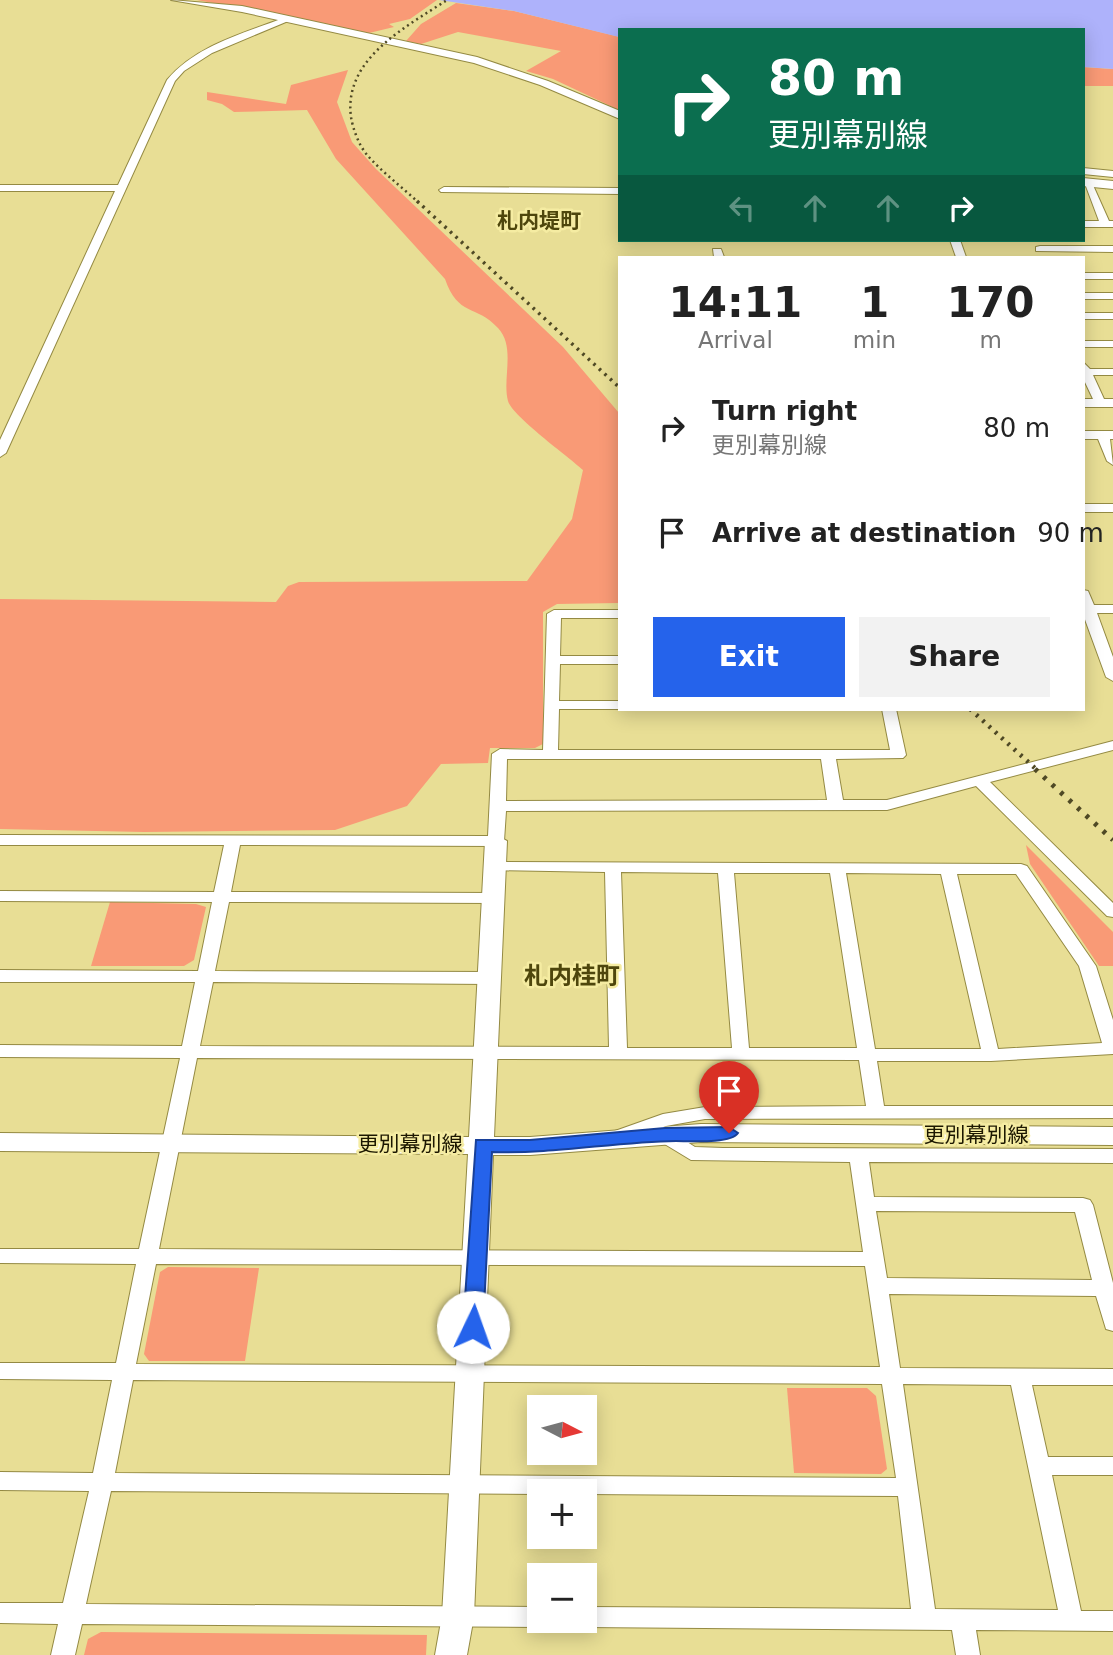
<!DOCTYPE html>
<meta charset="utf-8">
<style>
:root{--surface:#fff;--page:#f2f2f2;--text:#222;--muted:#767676;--accent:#2563eb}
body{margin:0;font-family:"DejaVu Sans","Noto Sans JP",sans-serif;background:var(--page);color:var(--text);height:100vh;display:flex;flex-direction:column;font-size:26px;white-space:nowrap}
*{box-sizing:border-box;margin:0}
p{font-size:23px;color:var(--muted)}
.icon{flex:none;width:38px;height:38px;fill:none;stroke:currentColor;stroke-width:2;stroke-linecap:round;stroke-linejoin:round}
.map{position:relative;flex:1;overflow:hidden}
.panel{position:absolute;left:618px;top:256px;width:467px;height:455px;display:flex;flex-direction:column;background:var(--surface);border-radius:0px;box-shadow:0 4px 18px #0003}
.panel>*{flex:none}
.guide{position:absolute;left:618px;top:28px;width:467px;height:214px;border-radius:0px;box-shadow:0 4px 18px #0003;background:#0b6e4f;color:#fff;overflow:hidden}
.needle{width:46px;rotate:96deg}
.buttons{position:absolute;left:527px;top:1395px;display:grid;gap:14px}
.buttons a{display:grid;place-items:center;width:70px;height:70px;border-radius:0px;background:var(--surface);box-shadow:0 4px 18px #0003;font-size:35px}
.pin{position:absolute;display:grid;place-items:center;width:60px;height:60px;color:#fff;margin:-72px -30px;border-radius:50% 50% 50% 0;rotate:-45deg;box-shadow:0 0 7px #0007}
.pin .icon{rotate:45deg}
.me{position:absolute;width:77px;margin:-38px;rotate:3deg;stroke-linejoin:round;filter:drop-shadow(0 0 5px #0008)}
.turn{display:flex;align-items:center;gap:24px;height:147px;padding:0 35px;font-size:32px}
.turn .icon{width:91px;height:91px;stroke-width:2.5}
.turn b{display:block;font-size:49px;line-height:60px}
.lanes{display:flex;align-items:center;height:66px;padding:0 35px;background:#0003;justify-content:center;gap:35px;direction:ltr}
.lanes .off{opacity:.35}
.eta{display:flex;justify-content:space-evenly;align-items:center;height:119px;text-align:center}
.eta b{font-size:42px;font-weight:700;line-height:49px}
.action{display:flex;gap:14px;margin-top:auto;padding:14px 35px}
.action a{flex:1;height:80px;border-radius:0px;background:var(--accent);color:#fff;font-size:28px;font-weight:700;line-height:80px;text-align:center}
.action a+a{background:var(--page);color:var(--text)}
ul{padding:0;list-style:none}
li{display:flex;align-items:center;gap:21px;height:105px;padding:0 35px}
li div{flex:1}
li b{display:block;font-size:26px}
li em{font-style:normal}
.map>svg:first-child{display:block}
.green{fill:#f99a76}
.water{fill:#aeb2fb}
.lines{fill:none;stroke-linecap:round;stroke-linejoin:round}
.street-casing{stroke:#948a43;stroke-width:2}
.secondary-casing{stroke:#948a43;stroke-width:2}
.street{fill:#fff;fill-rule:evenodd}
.secondary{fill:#fff;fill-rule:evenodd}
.rail-far3{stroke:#4f4925;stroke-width:2.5;stroke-dasharray:2 3.5;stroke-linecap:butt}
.rail-far2{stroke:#4f4925;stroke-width:3.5;stroke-dasharray:2.5 5;stroke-linecap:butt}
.rail-far1{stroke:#4f4925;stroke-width:4.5;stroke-dasharray:2.5 6;stroke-linecap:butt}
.rail{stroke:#4f4925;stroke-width:5;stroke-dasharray:3.5 8;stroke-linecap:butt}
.route{fill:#2563eb;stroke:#184099;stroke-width:2}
.labels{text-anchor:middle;stroke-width:5;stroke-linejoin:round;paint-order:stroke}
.far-quarter-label{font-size:21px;font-weight:bold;fill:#4e460c;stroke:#f5eca2}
.street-label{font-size:21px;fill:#1c1700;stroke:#f5eca2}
.quarter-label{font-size:24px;font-weight:bold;fill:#4e460c;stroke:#f5eca2}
</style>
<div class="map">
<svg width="1113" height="1655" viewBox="0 0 1113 1655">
<rect width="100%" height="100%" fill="#e8de95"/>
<!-- green -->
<g class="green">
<path d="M197,0h240l-27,19 -21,5 5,3 -25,6z"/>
<path d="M456,3l58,8 106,26 -1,73 -66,-31 -27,-8 35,-20 -103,-19 -37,12 -15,-3 15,-17z"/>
<path d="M1083,67l30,2v17h-30z"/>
<path d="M348,70l-11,32 15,40 24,27 187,178 56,66v190l-62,1 -14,8v132l-8,4h-45l-2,15 -47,1 -34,42 -72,24 -191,2 -144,-3v-230l276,3 12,-16 11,-4 228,-1 45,-62 11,-49c-14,-13 -71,-54 -75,-69 -6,-22 8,-54 -10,-73 -22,-24 -40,-11 -53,-49l-109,-120 -29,-49 -73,2 -12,-8 -15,-4v-8l79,12 5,-19z"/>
<path d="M1026,845l87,87v34h-14l-69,-102z"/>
<path d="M110,902l86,2 10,3 -12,53 -10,6h-93z"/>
<path d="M168,1267l91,1 -14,93h-96l-5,-7 16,-82z"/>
<path d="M787,1388h80l9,8 11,73 -6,5 -87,-1z"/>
<path d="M101,1632l326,3 -1,20h-342l4,-16z"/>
</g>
<!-- water -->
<path class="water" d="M439,0h674v69l-30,-2v-37h-463l-1,7 -105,-26z"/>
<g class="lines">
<!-- street casing -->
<g class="street-casing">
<g id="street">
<path d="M286,17l7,2 -81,34 -28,18 -9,10 -169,372 -6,4v-17l115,-249h-115v-6h118l49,-105c29,-35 78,-47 119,-63z"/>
<path d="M1083,168l30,3v6l-30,-3z"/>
<path d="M1084,181l8,2 17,38h4v6h-30v-6h16z"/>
<path d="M444,187l176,1v6l-179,-2 -2,-2z"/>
<path d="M950,240h10l6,17h-10z"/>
<path d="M1040,246h73v6l-77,-1v-4z"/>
<path d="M713,249h8l3,8h-10z"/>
<rect x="1083" y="273" width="30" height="6"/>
<rect x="1083" y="293" width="30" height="6"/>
<rect x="1083" y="313" width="30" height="6"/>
<rect x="1083" y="341" width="30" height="6"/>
<path d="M1083,362l7,7h23v6h-20l11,24h9v8h-30v-8h10l-10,-21z"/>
<path d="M1083,431h30v8h-3l3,26 -6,-4 -9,-22h-15z"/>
<rect x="1083" y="504" width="30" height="8"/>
<path d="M1083,590l5,1 6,14h19v8h-16l16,44v24l-7,-4 -23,-63z"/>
<path d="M554,610h66v8h-59l-1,38h60v8h-60l-1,37h61v8h3h-64l-1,41h332l-8,-41h14l10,46 -3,3 -67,1 7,41h44l226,-59v9l-123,32 123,121v14l-6,-1 -131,-130 -89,24 -381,1 -2,30 -8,5 -256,-1 -9,47 262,1 8,5 -8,5 -264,-1 -14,69 275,1 9,6 -9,6 -277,-2 -13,64 409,1 -4,-175 -117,-2 -2,-3 2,-3 6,-2 527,2 6,2 69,100 17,54v34l-122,7h-114l7,45h229v12l-408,1 -39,7 -44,17 -7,-2 -2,-5 2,-5 48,-17 42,-7 161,-1 -7,-46 -662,-2 -38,191 704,3 -13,-90 -159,-2 -33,-20 -2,-5 2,-5 7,-2 30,19 28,1 390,1v14l-244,-1 5,35 209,1 7,2 3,5 20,78v48l-7,-2 -10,-33 -207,-2 11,74 213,1v16h-81l16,72h65v18h-61l29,136h32v20l-137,-1 4,25h-24l-4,-25 -368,-3 -8,-3 -2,-4h10v-13l327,2 -13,-113 -314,-2v-3h-45v3l-428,-3 -25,113 453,3v13h10l-2,4 -8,3 -457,-3 -7,31h-24l7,-31 -58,-1v-20h63l26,-112 -89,-1v-18l93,1 19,-93 -112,-1v-16h116l20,-99 -136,-1v-14h139l41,-191 -180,-1v-12l182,1 13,-64h-195v-12l198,1 14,-69 -212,-1v-10l214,1 10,-47h-224v-10l488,1 4,-82 8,-5 43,1 4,-136zM507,759h314l6,41 -321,1zM621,872l97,1 14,175h-105zM734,873h96l27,175h-108zM846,873l95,1 40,175h-106zM957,874h59l63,92 23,77 -104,6zM876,1211l199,1 17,68 -205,-2zM156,1264l709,2 15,101 -744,-3zM133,1380l749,4 14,94 -781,-5zM903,1384l108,1 47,225 -123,-1z"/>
</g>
</g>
<!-- secondary casing -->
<g class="secondary-casing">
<g id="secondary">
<path d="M171,0l71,6 235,51 71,24 72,30v8l-80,-34 -66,-22 -232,-51z"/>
<path d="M1083,178l30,3v8l-30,-3z"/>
<path d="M496,835l11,6 -13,296h36l171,-13 412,3v18l-412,-3 -171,13h-37l-19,461 -7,39h-32l7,-39 26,-462 -468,-3v-18l469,4 16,-296z"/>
</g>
</g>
<!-- street -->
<use href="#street" class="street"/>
<!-- secondary -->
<use href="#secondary" class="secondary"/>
<!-- rail-far3 -->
<path class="rail-far3" d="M419,203c-17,-16 -36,-30 -51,-47 -9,-10 -15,-27 -17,-39 -8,-58 55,-90 96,-117"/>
<!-- rail-far2 -->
<path class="rail-far2" d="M417,201l203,187"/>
<!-- rail-far1 -->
<path class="rail-far1" d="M970,709l67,61"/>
<!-- rail -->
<path class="rail" d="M1035,769l78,71"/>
</g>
<!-- route -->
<path class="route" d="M729,1127l9,6c-7,11 -49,8 -62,8 -62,1 -122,13 -184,11l-9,175 -3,6h-14l-3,-6 13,-187h54l135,-12z"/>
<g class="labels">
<!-- far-quarter labels -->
<g class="far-quarter-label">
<text x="539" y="228">札内堤町</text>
</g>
<!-- street labels -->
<g class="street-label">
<text x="976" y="1142">更別幕別線</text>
<text x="410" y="1151">更別幕別線</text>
</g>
<!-- quarter labels -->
<g class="quarter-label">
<text x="572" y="984">札内桂町</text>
</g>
</g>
</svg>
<div class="buttons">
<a><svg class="needle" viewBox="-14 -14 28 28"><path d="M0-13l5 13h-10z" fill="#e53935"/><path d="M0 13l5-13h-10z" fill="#767676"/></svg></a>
<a>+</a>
<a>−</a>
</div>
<div class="pin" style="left:729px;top:1133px;background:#d93025"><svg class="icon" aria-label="arrive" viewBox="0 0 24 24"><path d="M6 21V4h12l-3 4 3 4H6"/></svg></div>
<svg class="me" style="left:473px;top:1327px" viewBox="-20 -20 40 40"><circle r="19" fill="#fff"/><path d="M0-13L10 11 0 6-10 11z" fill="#2563eb"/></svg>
<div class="guide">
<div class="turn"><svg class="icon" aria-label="right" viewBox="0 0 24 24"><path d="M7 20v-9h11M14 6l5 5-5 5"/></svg><div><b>80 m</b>更別幕別線</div></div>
<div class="lanes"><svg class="icon off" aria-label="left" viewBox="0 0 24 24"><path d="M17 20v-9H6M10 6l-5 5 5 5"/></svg><svg class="icon off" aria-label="ahead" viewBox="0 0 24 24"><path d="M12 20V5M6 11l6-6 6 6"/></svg><svg class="icon off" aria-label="ahead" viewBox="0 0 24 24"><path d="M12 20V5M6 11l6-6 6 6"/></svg><svg class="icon" aria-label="right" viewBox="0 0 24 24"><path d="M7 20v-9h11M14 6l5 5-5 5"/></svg></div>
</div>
<section class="panel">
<div class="eta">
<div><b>14:11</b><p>Arrival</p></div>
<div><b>1</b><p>min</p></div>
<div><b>170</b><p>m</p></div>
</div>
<ul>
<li><svg class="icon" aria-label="right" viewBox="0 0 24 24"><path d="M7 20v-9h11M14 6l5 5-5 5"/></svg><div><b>Turn right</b><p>更別幕別線</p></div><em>80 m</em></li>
<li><svg class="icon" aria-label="arrive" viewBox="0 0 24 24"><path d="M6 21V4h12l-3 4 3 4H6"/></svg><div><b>Arrive at destination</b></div><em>90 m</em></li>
</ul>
<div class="action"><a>Exit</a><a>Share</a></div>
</section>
</div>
